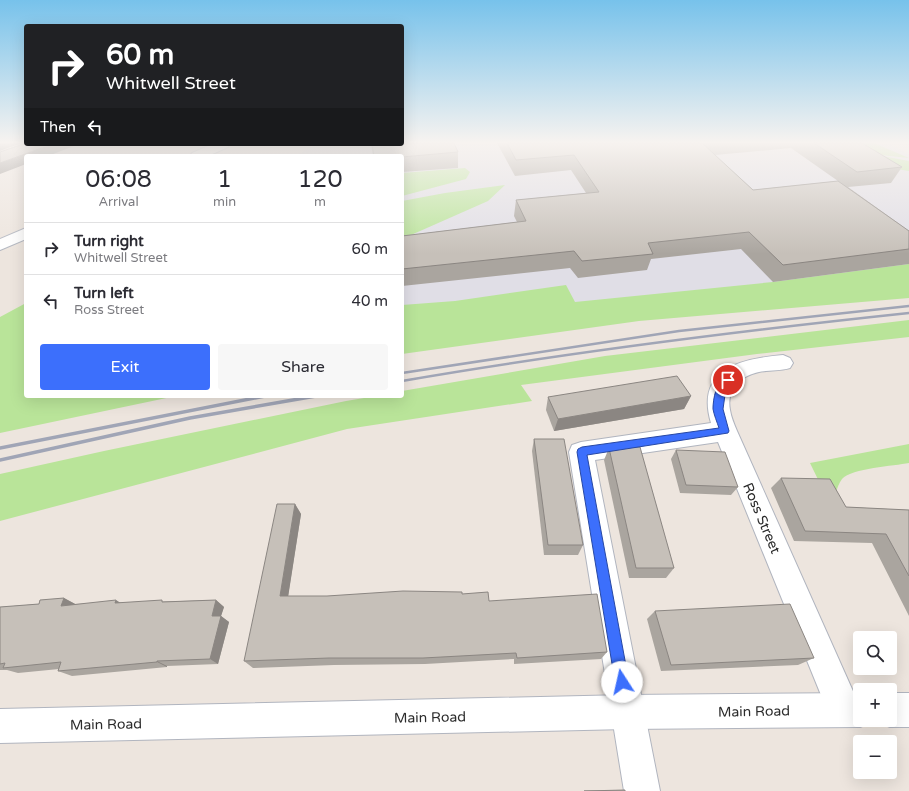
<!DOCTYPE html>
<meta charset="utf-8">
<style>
:root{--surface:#fff;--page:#f7f7f7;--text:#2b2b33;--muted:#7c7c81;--line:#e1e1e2;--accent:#3c6ffc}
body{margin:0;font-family:"Varela Round",sans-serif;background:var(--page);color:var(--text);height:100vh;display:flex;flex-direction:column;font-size:15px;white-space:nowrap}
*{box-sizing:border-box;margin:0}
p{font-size:13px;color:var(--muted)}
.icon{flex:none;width:22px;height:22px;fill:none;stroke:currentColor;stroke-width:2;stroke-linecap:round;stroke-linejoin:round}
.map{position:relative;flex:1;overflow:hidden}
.details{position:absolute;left:24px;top:154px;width:380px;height:244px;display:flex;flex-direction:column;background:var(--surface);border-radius:4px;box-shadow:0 4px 16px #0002}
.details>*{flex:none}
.hud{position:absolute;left:24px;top:24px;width:380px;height:122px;border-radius:4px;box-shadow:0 4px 16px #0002;background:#202124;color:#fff;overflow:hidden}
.tools{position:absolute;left:853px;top:631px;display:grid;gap:8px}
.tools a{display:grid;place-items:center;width:44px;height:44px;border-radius:4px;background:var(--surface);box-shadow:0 4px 16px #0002;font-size:20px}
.pin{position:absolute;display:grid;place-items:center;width:34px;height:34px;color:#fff;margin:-17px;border:2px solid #fff;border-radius:50%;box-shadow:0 1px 4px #0007}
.me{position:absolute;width:44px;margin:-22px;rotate:350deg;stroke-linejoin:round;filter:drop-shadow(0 0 3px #0008)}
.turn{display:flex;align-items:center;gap:14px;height:84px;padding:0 16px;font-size:18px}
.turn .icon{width:52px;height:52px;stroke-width:2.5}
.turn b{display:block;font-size:28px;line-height:34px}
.then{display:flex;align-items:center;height:38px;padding:0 16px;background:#0003;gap:8px;font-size:15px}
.eta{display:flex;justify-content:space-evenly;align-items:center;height:68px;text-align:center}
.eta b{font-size:24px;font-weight:600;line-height:28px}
.action{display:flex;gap:8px;margin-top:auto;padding:8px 16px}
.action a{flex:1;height:46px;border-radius:4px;background:var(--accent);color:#fff;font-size:16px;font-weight:600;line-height:46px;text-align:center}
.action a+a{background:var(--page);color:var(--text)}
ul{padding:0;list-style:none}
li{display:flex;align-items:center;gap:12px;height:52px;padding:0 16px;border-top:1px solid var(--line)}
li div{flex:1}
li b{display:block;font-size:15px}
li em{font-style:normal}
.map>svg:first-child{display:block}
.industrial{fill:#e0dee6}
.green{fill:#b9e499}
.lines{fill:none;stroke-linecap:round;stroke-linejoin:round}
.street-casing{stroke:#b1b5bf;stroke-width:2}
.secondary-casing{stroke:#b1b5bf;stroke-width:2}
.street{fill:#fff;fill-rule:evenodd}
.secondary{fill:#fff;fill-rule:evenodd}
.rail-far1{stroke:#a0a5b6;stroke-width:2.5}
.rail{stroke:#a0a5b6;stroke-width:3.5}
.wall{fill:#aaa59f;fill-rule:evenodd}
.shaded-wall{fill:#8b8682}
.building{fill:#c6c0b9;stroke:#8b8682}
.route{fill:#3c6ffc;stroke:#2748a4}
.labels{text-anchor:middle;stroke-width:3;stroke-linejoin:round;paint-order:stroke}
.near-street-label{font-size:14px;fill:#2b2b2b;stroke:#fff}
</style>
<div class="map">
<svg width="909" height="791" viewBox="0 0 909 791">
<rect width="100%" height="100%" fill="#ede5de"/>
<!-- industrial -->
<path class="industrial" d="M402,143h486l21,11v119l-507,60v-177h-107l22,-12z"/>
<!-- green -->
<g class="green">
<path d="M855,143h19l35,15 -38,-4z"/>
<path d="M882,156l27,5v10l-25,-4z"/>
<path d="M465,168l5,4 -4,7 -64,17v-23z"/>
<path d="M505,185l-17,16 -86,38v-38l43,-8z"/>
<path d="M909,264v34l-270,23 -237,33v-49l53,-4 111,-16 9,17 198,-20z"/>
<path d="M26,303v93h150l-176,37v-116z"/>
<path d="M909,320v17l-152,17 -236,31 11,16 -185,28 -347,92v-47l104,-23 242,-50 30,-5h26v-5l203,-35z"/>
<path d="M909,444v19c-15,3 -57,5 -67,16 -3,4 -5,9 -6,14l-9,5 -17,-35z"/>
</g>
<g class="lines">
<!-- street casing -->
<g class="street-casing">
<g id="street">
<path d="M213,144h17l-2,3 -20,9h-18l2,-3z"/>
<path d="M26,228v11l-26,11v-11z"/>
<path d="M783,355l7,3 3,5 -3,5c-10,3 -20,2 -31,4 -19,4 -33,18 -29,38 1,7 4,14 7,21l119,267 4,10 -4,14 -12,5 -12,-5 -114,-280 -123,18 65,331h-36l-55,-339 3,-7 9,-3 130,-19c-16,-54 29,-64 72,-68z"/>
</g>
</g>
<!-- secondary casing -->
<g class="secondary-casing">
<g id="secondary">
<path d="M860,693v27h13l-1,2 -12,5 -233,2 -627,14v-34l627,-14z"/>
<path d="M890,693h19v34h-19l-12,-5 -1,-2h13z"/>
</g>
</g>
<!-- street -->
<use href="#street" class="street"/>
<!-- secondary -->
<use href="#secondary" class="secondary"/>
<!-- rail-far1 -->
<g class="rail-far1">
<path d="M402,373l277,-42 230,-25"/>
<path d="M402,381c168,-29 337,-50 507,-68"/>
</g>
<!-- rail -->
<g class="rail">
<path d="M0,448l265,-52"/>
<path d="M0,460l190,-42 126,-22"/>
</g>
</g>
<!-- wall -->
<g class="wall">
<path d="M497,143h365l40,24 -11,16 -43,4 61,44v33l-136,18 -32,-33 -90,10 -4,11 -69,8 -8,-10 -168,18v-50l115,-14 -3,-6 2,-16 70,-7 -15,-23 -56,6zM791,148l47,33 -85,9 -38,-35z"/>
<path d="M371,144h31l56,8v16l-56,4v-16h-29z"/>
<path d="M691,396l-7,13 -130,22 -8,-21 2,-13z"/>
<path d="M534,439l49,106 -5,10h-34l-12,-104z"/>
<path d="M609,448l65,120 -8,10h-37l-25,-118z"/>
<path d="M676,450l62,37 -7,8 -51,-2 -9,-34z"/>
<path d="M781,478l65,29 63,3v106l-37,-73 -78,-2 -23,-53z"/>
<path d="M295,504l6,10 -13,82h39l135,-2 27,7 118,51 -6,7 -87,5v-5l-89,5 -91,1 -81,3 -9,-7z"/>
<path d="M64,598l11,6 141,-4 8,7 -3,9 8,6 -11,42 -51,2v1l-95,9 -14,-5 1,-2 -41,4 -11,-3h-7v-63l39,-3z"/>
<path d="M655,611l159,47 -16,7 -137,6 -14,-52z"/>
</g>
<!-- shaded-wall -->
<g class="shaded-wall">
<path d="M0,143h21l-21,8z"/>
<path d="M53,144h26l-31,12h-22v8l-26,10v-11z"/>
<path d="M691,396l-7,13 -130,22 4,-12z"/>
<path d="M295,504l6,10 -14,90 -7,-8z"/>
<path d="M64,598l13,7 -16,1z"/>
<path d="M116,600l11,7 -12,-4z"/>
<path d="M216,600l8,7 -3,9 8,6 -11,42 -8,-5 2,-43z"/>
<path d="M157,661l10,5v1l-10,-5z"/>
</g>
<!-- building -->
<g class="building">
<path d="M26,143v1h27l-53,19v-11z"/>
<path d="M402,143h52l4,9 -56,5v-1h-28l-2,-12h30z"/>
<path d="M507,143h195l51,47 85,-9 71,50v18l-126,16 -34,-33 -101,11 5,11 -71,7 -8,-10 -172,18v-33l124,-15 -10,-21 83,-8 -25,-37 -58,5z"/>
<path d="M814,143h48l40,24 -45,5z"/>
<path d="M677,376l14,20 -133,23 -10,-22z"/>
<path d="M534,439h30l19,106h-35z"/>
<path d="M640,447l34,121h-38l-27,-120z"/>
<path d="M676,450l49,2 13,35 -52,-2z"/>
<path d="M781,478l49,1 16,28 63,3v66l-23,-42 -81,-3z"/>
<path d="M277,504h18l-15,92h47l76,-5 59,1v2l26,-2 1,9 108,-7 10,58 -90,6 -1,-5 -93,5h-94l-85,3z"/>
<path d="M64,598l-3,8 55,-6 -1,3 47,-3v2l54,-2 -4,16h9l-11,43 -53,2v1l-99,9 3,-9 -58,6 2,-5 -5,1v-57l39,-3 1,-4z"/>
<path d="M790,604l24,54 -143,7 -16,-54z"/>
<path d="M625,790v1h-41z"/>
</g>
<!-- sky -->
<linearGradient id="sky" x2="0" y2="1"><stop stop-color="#77c2eb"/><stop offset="0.56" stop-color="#f7f3f0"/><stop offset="1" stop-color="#f7f3f0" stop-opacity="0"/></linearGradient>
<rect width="909" height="254" fill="url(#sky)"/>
<!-- route -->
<path class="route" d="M728,377l4,3 -6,8 -3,21 6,22 -1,2 -141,22 42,227 -2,4 -5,2 -5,-2 -2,-4 -38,-230 1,-3 4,-2 137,-19c-2,-6 -5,-13 -6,-19 0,-10 3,-29 15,-32z"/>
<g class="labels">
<!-- near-street labels -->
<g class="near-street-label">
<text transform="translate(762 518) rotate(67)" y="5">Ross Street</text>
<text transform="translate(754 711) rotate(-1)" y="5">Main Road</text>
<text transform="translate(430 717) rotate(-1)" y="5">Main Road</text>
<text transform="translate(106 724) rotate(-1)" y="5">Main Road</text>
</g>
</g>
</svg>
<div class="tools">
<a><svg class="icon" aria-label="search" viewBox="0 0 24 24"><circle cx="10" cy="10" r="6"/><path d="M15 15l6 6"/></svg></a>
<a>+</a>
<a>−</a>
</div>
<div class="pin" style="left:728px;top:380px;background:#d93025"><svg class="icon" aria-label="arrive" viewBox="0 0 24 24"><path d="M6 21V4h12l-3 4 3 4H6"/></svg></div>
<svg class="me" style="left:622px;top:682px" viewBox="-20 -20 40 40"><circle r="19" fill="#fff"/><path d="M0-13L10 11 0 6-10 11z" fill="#3c6ffc"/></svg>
<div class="hud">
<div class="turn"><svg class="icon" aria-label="right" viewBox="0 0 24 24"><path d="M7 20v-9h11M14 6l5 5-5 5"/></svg><div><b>60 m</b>Whitwell Street</div></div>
<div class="then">Then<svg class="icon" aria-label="left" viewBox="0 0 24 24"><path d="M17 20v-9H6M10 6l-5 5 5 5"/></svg></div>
</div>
<section class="details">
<div class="eta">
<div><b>06:08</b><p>Arrival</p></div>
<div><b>1</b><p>min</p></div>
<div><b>120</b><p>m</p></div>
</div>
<ul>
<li><svg class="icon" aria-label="right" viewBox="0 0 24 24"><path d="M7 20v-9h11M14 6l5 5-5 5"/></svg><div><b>Turn right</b><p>Whitwell Street</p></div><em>60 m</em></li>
<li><svg class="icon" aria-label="left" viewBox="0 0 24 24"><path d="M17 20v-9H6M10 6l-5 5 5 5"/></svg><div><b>Turn left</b><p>Ross Street</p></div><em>40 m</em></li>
</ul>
<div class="action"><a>Exit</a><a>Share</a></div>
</section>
</div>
